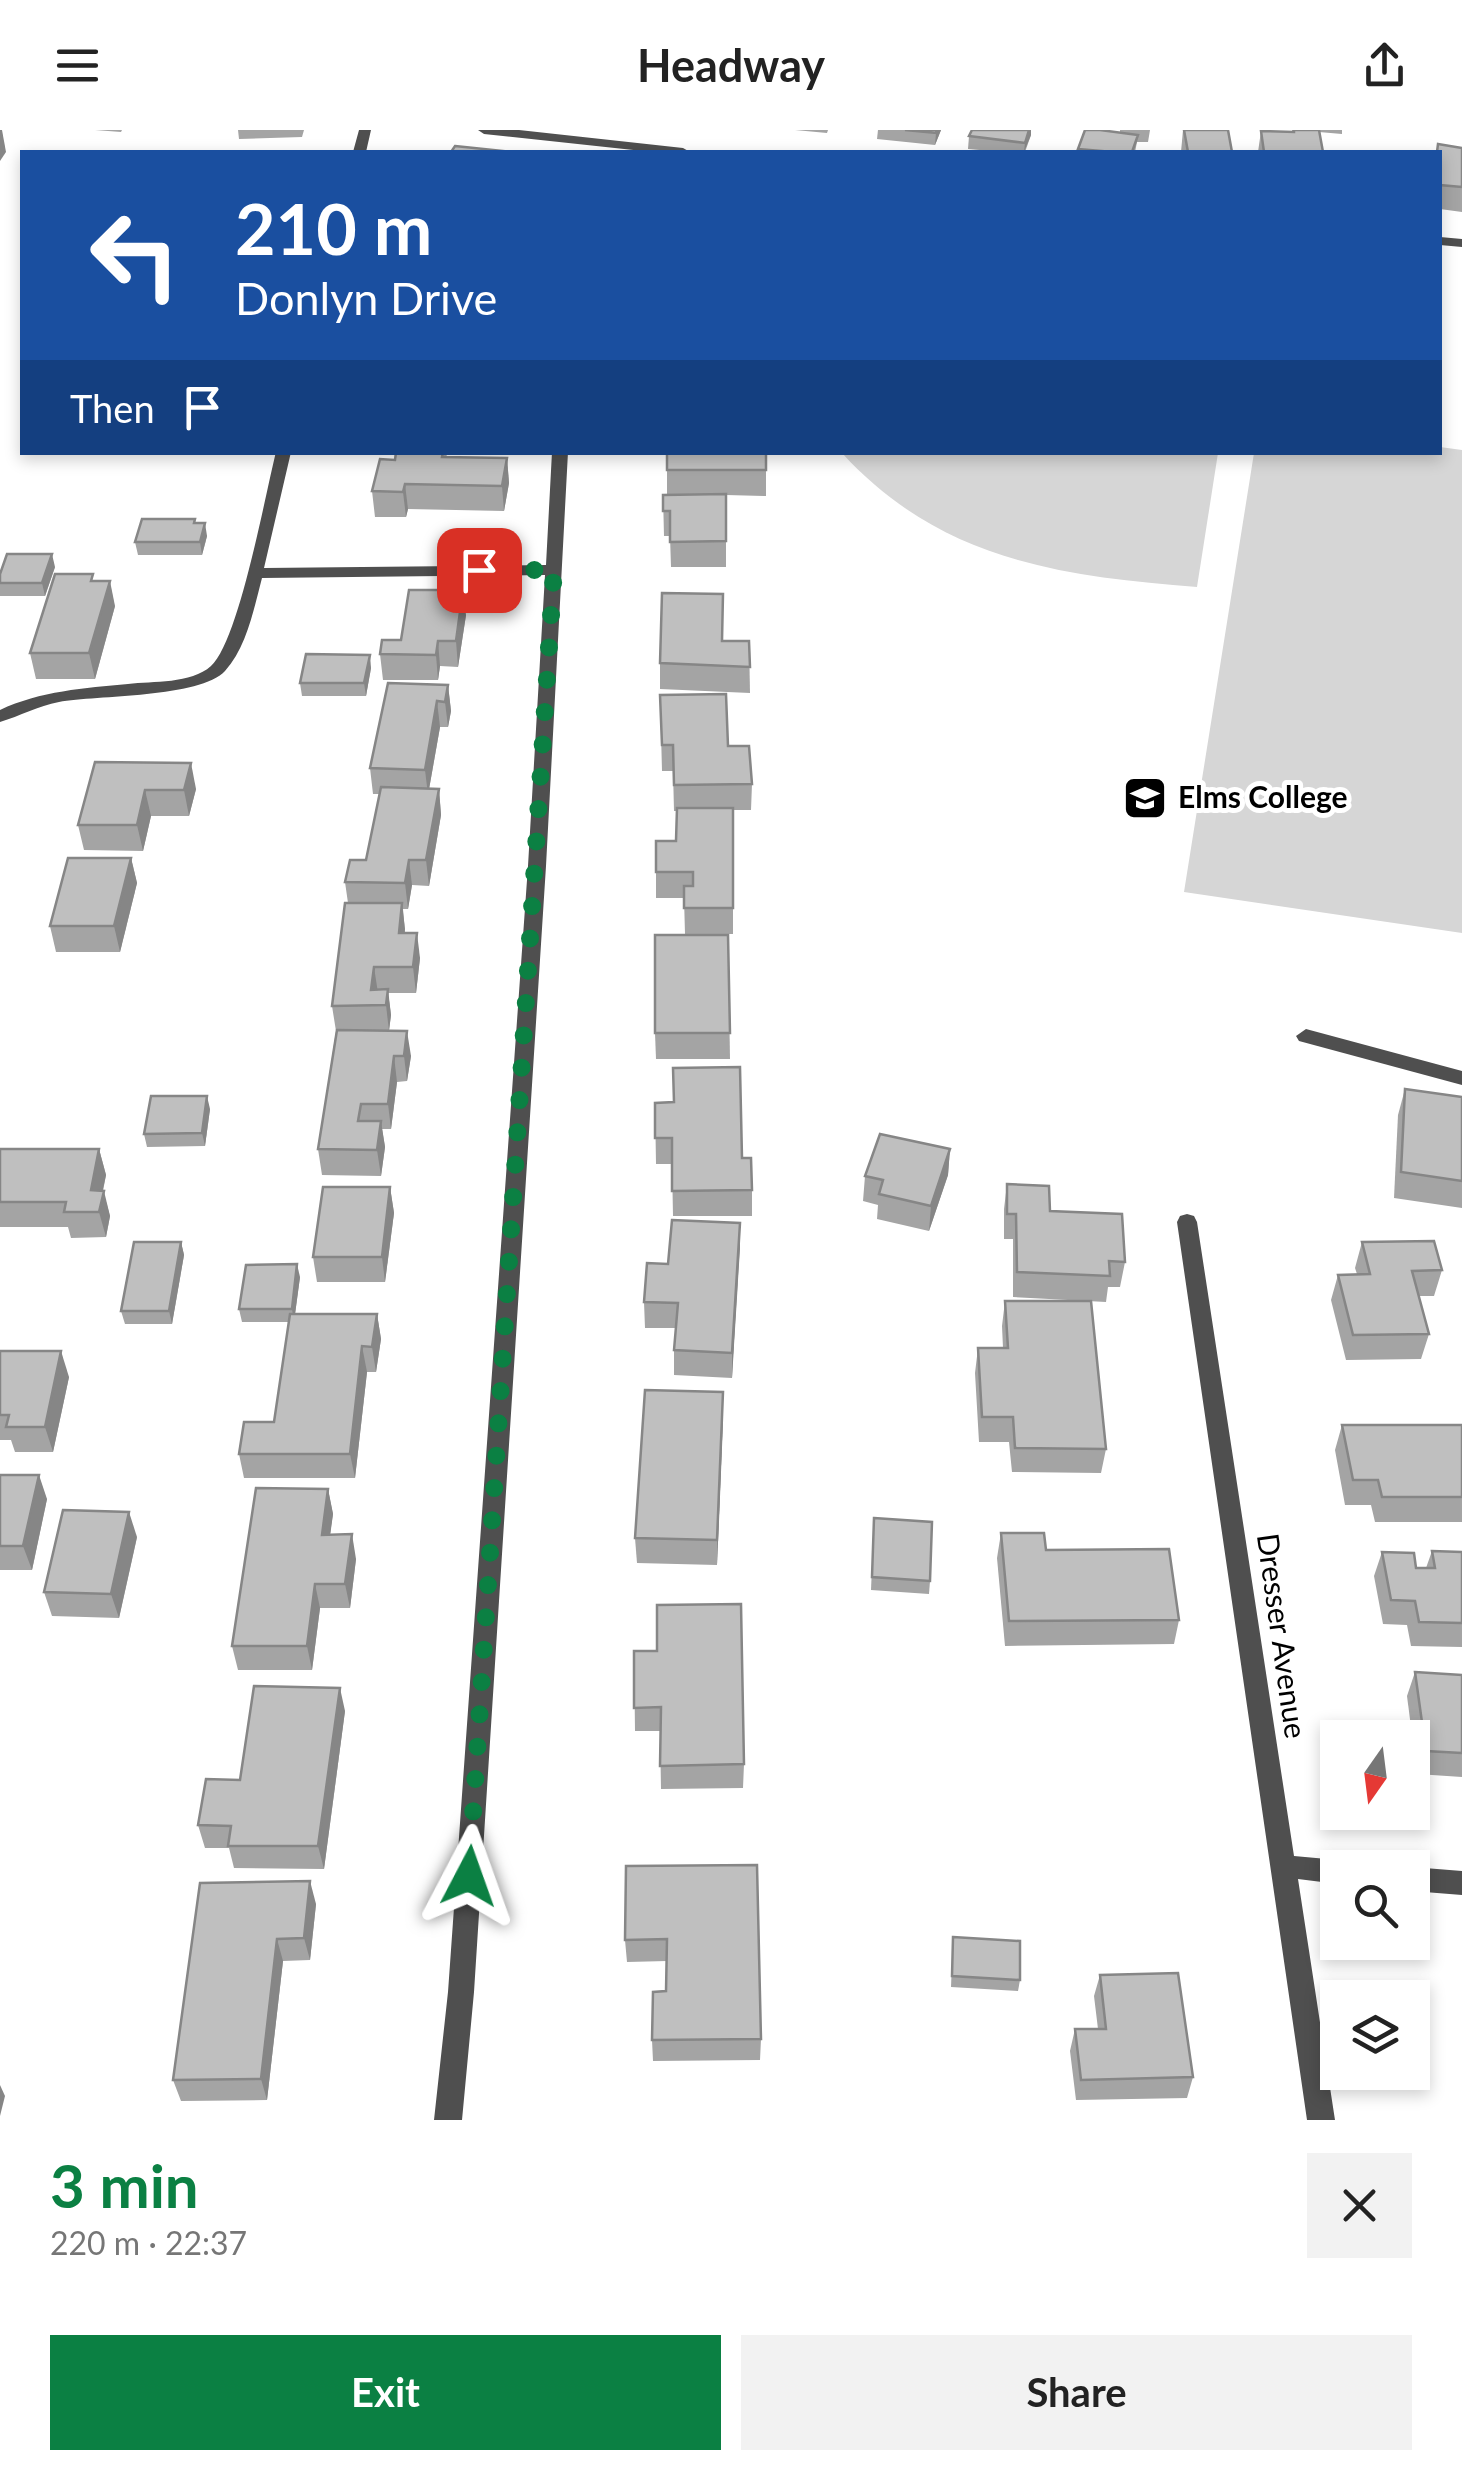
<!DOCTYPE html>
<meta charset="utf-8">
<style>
:root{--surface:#fff;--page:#f2f2f2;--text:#222;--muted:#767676;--accent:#0b8043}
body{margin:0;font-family:Lato,sans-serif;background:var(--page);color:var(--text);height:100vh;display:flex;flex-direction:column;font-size:38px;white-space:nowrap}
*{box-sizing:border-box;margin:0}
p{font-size:32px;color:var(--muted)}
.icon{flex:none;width:55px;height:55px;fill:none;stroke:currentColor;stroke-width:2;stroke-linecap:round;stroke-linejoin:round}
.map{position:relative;height:1990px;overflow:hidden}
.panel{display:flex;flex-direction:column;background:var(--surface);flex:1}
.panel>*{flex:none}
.top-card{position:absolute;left:20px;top:20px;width:1422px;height:305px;border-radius:0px;box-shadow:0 5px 15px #0003;background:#1a4fa0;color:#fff;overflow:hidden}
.needle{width:65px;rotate:194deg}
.buttons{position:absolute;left:1320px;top:1590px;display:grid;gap:20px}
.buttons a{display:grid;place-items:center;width:110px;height:110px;border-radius:0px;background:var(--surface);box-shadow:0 5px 15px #0003;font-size:50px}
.pin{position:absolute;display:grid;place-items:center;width:85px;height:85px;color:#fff;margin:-42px;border-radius:20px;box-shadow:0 5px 15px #0006}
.me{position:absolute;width:110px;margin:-55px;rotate:4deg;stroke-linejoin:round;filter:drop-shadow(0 0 8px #0008)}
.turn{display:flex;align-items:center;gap:35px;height:210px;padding:0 50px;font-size:45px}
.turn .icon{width:130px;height:130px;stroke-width:2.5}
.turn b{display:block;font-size:70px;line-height:85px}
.then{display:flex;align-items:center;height:95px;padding:0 50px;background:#0003;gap:20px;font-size:38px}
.round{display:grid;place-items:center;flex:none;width:105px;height:105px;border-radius:0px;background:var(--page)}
.summary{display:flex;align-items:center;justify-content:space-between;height:170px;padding:0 50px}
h1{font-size:60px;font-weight:700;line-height:75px;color:var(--accent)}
.button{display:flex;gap:20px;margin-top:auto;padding:20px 50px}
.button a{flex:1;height:115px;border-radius:0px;background:var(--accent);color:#fff;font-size:40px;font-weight:700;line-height:115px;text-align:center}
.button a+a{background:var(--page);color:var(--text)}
header{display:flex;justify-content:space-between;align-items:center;height:130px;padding:0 50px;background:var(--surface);font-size:45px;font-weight:700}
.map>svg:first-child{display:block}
.green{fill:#d6d6d6}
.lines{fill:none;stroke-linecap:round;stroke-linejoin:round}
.service{fill:#4f4f4f;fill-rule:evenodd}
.minor{fill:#4f4f4f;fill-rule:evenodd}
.wall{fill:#a4a4a4}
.shaded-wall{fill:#868686}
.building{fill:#bfbfbf;stroke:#868686;stroke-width:2.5}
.route{stroke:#0b8043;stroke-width:18;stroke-dasharray:0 32.4}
.labels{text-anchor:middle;stroke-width:10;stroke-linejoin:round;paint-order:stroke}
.poi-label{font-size:30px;font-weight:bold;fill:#000;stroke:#fff;text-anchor:start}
.street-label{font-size:30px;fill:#000;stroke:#fff}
</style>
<header><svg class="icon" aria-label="menu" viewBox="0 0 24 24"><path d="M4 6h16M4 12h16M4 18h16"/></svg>Headway<svg class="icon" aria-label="share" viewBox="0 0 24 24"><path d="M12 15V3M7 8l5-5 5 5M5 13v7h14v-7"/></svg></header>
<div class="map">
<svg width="1462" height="1990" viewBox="0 0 1462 1990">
<rect width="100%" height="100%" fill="#fff"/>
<!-- green -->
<g class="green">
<path d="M1440,317l22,3v483l-278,-41 70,-439 186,-1z"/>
<path d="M842,323h376l-21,134c-138,-11 -257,-27 -355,-134z"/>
</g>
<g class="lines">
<!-- service -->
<path class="service" d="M1306,899l156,42v14l-163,-44 -3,-5z"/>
<!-- minor -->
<g class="minor">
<path d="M359,0h12l-5,22h-13z"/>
<path d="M478,0h41l164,18 7,4h-38l-168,-18z"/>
<path d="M1440,107l22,2v8l-22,-2z"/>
<path d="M276,322h15l-27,116 282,-3 6,-113h16l-22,414 -72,1126 -12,128h-28l14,-128 80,-1126 17,-291 -283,3c-8,30 -15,69 -37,93 -25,27 -128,24 -166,31 -21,4 -39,14 -59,20v-12c40,-19 85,-22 128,-26 25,-3 63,0 83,-18 28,-25 54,-171 65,-214z"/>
<path d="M1187,1084l7,2 3,6 97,634 44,4 11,8h-11v16l-40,-5 37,241h-28l-130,-898 3,-6z"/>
<path d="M1412,1737l50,4v24l-50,-4z"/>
</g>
</g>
<!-- wall -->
<g class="wall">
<path d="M95,0h27l-1,2z"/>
<path d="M233,0h71l-2,7 -63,2 -1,-9z"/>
<path d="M795,0h33l-1,3z"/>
<path d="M878,0h63l-6,15 -58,-6z"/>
<path d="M1120,0h30l-2,12h-11l-2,10h-58l1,-3 42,-17z"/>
<path d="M1183,0h45l4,22h-51z"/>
<path d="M1288,0h54v4l-23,-2 4,20h-65l3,-21 31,1v-2z"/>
<path d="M1031,5l-6,17h-23l-34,-3 1,-13z"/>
<path d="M1438,14l24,4v64l-22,-3v-57h-4z"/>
<path d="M396,322h50l1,5 60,1 2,25 -5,28 -96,-2 -2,8h-31l-3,-26 23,-31z"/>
<path d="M667,322h99v44l-40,-1v72h-55l-1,-31h-6l-1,-41 4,-1z"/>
<path d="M196,393l11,13 -5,19h-64l-3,-13z"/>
<path d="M55,437l-10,29h-45v-22z"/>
<path d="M115,476l-20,73h-59l-6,-26z"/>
<path d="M466,485l-8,52 -18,-1 -2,14h-55l-3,-26 21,-14z"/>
<path d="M723,511h26l1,52 -90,-4v-26z"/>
<path d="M371,538l-5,28h-64l-2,-13z"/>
<path d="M448,555l3,26 -3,16h-8l-11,62h10l2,26 -12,71 -17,-1 -4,24h-5l2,24 15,25 -4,35h-28l3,22 -2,15 22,26 -4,25 -10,1 -6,47h-9l3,18 -4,29 -59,-1 -4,-26 18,-118 -4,-25 16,-103 -3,-21 21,-22 14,-66h-7l-3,-26z"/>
<path d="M660,565l68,51 24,38 -1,26h-18v124h-48l-1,-36h-28v-26l20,-31 1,-30h-3l-1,-40h-11z"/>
<path d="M95,632l101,27 -7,27h-38l-8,35 -59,-1 -6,-25z"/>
<path d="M131,728l6,25 -17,69h-64l-6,-26z"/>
<path d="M728,805l2,124h-74l-1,-26z"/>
<path d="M1405,959l57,8v111l-68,-10 4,-83z"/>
<path d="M655,973l87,55 10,32v26h-79l-1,-52h-16z"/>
<path d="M210,979l-5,37 -58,1 -3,-13z"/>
<path d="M0,1019h99l7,26 -3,16 7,25 -4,21 -35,1 -3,-11h-68z"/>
<path d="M950,1019l-2,26 -19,56 -52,-12 1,-14 -15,-4 2,-25z"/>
<path d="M1007,1054l43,27 75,51 -5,25h-12l-2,15 -93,-5v-58h-9v-30z"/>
<path d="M390,1057l4,26 -9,69h-68l-4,-25z"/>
<path d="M740,1093l-8,155 -58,-3v-25l2,-22h-31l-1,-26 24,-38z"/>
<path d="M181,1112l3,13 -12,69h-47l-4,-13z"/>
<path d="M1362,1112l80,28 -8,26h-15l10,38 -8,25 -75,1 -15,-60 7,-25 19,-1 -2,-6z"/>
<path d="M300,1147l-5,37h82l4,25 -5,33h-9l-12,106h-111l-5,-24 35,-32 15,-100h-47l-3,-13z"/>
<path d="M1005,1171l101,148 -5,24 -89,-1 -3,-30h-30l-4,-69 3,-25h25l-1,-22z"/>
<path d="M0,1221l69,26 -16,75h-38l-4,-12h-11z"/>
<path d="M723,1287l-6,148 -80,-2 -2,-25z"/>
<path d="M1342,1295h120v97h-87l-4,-17h-26l-10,-55z"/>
<path d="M0,1345l47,24 -15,71h-32z"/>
<path d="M328,1359l5,25 -3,20 26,25 -6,49h-30l-8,62h-74l-6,-24z"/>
<path d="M874,1388l56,63 -1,13 -58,-4z"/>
<path d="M1001,1403l45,17 133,70 -5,24 -169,2 -8,-88z"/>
<path d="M137,1407l-18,81 -67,-2 -8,-24z"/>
<path d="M1432,1421l30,1v95l-51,-1 -4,-21 -24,-1 -9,-48 8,-24 34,16h10z"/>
<path d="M634,1521l110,113 -1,24 -82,1 -1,-58h-25z"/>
<path d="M1415,1542l47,3v102l-45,-3 -10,-78z"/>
<path d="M345,1581l-21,158 -90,-1 -5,-20h-24l-7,-23 42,-45z"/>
<path d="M626,1736l135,173 -1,21 -107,1 -1,-21 14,-49 1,-30 -40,1 -2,-22z"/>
<path d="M200,1753l116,21 -6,56 -27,1 -16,139 -86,1 -8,-21z"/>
<path d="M953,1807l67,43 -2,11 -67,-4z"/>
<path d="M1100,1845l93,102 -6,21 -111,2 -6,-49 5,-22h23l-4,-33z"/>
</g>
<!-- shaded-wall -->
<g class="shaded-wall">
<path d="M0,0h2l4,22 -6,9z"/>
<path d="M937,0h4l-6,15 1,-12z"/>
<path d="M1029,0h2v5l-7,17 1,-9z"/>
<path d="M507,328l2,25 -5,28 -2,-25z"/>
<path d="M405,354l3,25 -2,8 -3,-25z"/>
<path d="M205,393l2,13 -5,19 -2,-13z"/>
<path d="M52,424l3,13 -10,29 -3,-13z"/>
<path d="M110,451l5,25 -20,73 -6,-26z"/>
<path d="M463,460l3,25 -8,52 -2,-26z"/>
<path d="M438,511l2,25 -2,14 -2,-25z"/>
<path d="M370,525l1,13 -5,28 -2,-13z"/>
<path d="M448,555l3,26 -3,16 -3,-25z"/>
<path d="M437,571l3,26 -12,68 -3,-25z"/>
<path d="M191,633l5,26 -7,27 -5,-26z"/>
<path d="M439,659l2,26 -12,71 -3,-26z"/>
<path d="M145,660l6,26 -8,35 -6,-26z"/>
<path d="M131,728l6,25 -17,69 -6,-26z"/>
<path d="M409,730l3,25 -4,24 -3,-26z"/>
<path d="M402,773l3,26 -3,29 -3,-25z"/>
<path d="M417,803l3,25 -4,35 -3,-26z"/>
<path d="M374,837l4,26 -7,-3z"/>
<path d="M388,859l3,26 -2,16 -3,-26z"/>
<path d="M407,901l4,25 -4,25 -3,-25z"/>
<path d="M394,926l3,26 -6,47 -3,-25z"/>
<path d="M207,966l3,13 -5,37 -3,-13z"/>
<path d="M381,991l4,26 -4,29 -4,-26z"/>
<path d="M99,1019l7,26 -8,37 -7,-22z"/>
<path d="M950,1019l-2,26 -19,56 2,-25z"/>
<path d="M390,1057l4,26 -9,69 -3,-25z"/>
<path d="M104,1061l6,25 -4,21 -7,-25z"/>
<path d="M740,1093v25l-8,130v-25z"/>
<path d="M181,1112l3,13 -12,69 -3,-13z"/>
<path d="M297,1134l3,13 -6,45 -2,-13z"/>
<path d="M377,1184l4,25 -5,33 -4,-25z"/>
<path d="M362,1216l5,26 -12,106 -5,-24z"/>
<path d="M61,1221l8,26 -16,75 -8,-25z"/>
<path d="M723,1262v25l-6,148v-25z"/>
<path d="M39,1345l8,24 -15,71 -9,-24z"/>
<path d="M328,1359l5,25 -6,45 -5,-24z"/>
<path d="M129,1382l8,25 -18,81 -8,-24z"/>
<path d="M352,1404l4,25 -6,49 -5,-24z"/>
<path d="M315,1454l5,24 -8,62 -5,-24z"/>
<path d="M340,1558l5,23 -21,158 -6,-23z"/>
<path d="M310,1751l6,23 -6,56 -6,-22z"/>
<path d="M277,1809l6,22 -16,139 -6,-21z"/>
<path d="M0,1955l5,11 -5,20z"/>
</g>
<!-- building -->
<g class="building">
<path d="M905,0h32l-1,3z"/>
<path d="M972,0h57l-4,13 -56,-7z"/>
<path d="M1085,0h15l38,5 -6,17h-19l-35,-3z"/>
<path d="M1184,0h44l4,22h-44z"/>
<path d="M1294,0h25l4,22h-59l-3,-21 33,1z"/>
<path d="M1438,14l24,4v39l-22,-2v-33h-3z"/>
<path d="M455,16l58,6h-62z"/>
<path d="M396,322h47l-1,5 65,1 -5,28 -97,-2 -2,8 -31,-1 8,-32 15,1z"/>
<rect x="667" y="322" width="99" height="18"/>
<path d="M726,364v47l-56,1v-31h-7v-16z"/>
<path d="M142,389h53l-1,4h11l-5,19h-65z"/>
<path d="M7,424h45l-10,29h-42v-9z"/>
<path d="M55,444h38l-2,7h19l-21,72h-59z"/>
<path d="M409,460h54l-7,51h-18l-2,14 -56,-1 2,-14h19z"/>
<path d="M662,463l61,1 -1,47h27l1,26 -90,-4z"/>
<path d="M306,524l64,1 -6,28h-64z"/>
<path d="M388,553l60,2 -3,17 -8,-1 -12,69 -55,-2z"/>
<path d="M726,564l2,52h21l3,38 -78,1 -1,-40h-11l-2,-50z"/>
<path d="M95,632l96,1 -7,27h-39l-8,35h-59z"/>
<path d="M381,657l58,2 -13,71h-17l-4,23 -60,-1 5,-22h16z"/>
<path d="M677,678h56v100h-49v-22h9v-14h-37v-31h20z"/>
<path d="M68,728h63l-17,68h-64z"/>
<path d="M345,773h57l-3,30h18l-4,34h-39l-3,23 17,-1 -2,16 -54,1z"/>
<path d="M655,805h73l2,98h-75z"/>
<path d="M337,900l70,1 -3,25h-10l-6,48h-27l-3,17h23l-4,29 -59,-1z"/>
<path d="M740,937l2,91h9l1,32 -80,1v-53h-17v-35l19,-1 -1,-34z"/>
<path d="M1405,959l57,8v84l-61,-9z"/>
<path d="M151,966h56l-5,37 -58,1z"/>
<path d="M880,1004l70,15 -19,57 -52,-12 4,-14 -18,-4z"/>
<path d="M0,1019h99l-8,41 13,1 -5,21h-35l2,-10h-66z"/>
<path d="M1007,1054l42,2 1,25 72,3 3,48 -16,-1 1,15 -93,-4 -1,-58h-9z"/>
<path d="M323,1057h67l-8,70h-69z"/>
<path d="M672,1090l68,3 -8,130 -58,-3 4,-47 -34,-1 3,-39 21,1z"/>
<path d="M1434,1111l8,29 -30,1 17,63 -76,1 -15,-60 32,-1 -8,-32z"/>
<path d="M134,1112h47l-12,69h-48z"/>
<path d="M297,1134l-5,45h-53l7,-44z"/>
<path d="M1005,1171h86l15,148 -91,-1 -2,-31h-31l-4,-69h30z"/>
<path d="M290,1184h87l-5,33 -10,-1 -12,108h-111l5,-32h30z"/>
<path d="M0,1221h61l-16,76h-39l3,-12h-9z"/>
<path d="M645,1260l78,2 -6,148 -82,-2z"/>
<path d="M1342,1295h120v72h-80l-4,-17h-25z"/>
<path d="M0,1345h39l-16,71h-23z"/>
<path d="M256,1358l72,1 -6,46 30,-1 -7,50h-30l-8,62h-75z"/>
<path d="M63,1380l66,2 -18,82 -67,-2z"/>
<path d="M874,1388l58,4 -2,59 -58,-4z"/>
<path d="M1001,1403h43l2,17 123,-1 10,71 -170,1z"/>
<path d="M1432,1421l30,1v71l-43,-1 -4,-21 -24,-1 -9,-48 32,1 2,15h19z"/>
<path d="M741,1474l3,160 -84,2 1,-59 -27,1v-57h23v-46z"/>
<path d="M1415,1542l47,3v78l-36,-2z"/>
<path d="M254,1556l86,2 -22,158h-90l3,-20 -33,-1 8,-46 34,1z"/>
<path d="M757,1735l4,174 -109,1 1,-48 13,-1 1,-52 -42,1 1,-74z"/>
<path d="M310,1751l-6,57 -27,1 -16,140 -88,1 27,-197z"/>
<path d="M953,1807l67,4v39l-68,-4z"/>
<path d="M1178,1843l15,104 -112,3 -6,-51h31l-6,-54z"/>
</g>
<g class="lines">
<!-- route -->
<path class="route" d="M469,1746l85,-1306h-75"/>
</g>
<!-- icons -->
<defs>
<g id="university-square" transform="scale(2.25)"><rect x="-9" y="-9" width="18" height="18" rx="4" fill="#000" stroke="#fff"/><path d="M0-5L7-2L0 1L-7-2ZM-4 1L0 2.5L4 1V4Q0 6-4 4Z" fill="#fff"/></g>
</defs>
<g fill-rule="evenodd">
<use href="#university-square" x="1145" y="668"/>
</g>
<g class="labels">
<!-- poi labels -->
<g class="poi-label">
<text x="1178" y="678">Elms College</text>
</g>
<!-- street labels -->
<g class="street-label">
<text transform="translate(1281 1506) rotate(82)" y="10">Dresser Avenue</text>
</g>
</g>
</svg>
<div class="buttons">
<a><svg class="needle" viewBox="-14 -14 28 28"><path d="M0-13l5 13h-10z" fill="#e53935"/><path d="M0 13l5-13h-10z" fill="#767676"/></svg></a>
<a><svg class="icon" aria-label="search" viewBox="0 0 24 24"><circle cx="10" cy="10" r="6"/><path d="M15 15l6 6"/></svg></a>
<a><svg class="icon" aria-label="layers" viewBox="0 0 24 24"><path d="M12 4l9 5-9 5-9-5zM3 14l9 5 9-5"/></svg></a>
</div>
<div class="pin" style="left:479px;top:440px;background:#d93025"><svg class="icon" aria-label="arrive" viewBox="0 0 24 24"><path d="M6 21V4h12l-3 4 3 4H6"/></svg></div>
<svg class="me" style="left:469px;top:1746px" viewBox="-20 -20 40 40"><path d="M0-17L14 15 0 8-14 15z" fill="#0b8043" stroke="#fff" stroke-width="4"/></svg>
<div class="top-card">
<div class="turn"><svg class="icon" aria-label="left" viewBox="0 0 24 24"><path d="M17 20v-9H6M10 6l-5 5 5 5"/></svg><div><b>210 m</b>Donlyn Drive</div></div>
<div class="then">Then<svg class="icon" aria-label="arrive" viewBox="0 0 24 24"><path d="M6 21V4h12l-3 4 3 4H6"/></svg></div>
</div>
</div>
<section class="panel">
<div class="summary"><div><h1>3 min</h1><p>220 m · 22:37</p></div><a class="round"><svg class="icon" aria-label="close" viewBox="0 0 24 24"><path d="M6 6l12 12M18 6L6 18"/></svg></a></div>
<div class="button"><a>Exit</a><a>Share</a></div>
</section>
